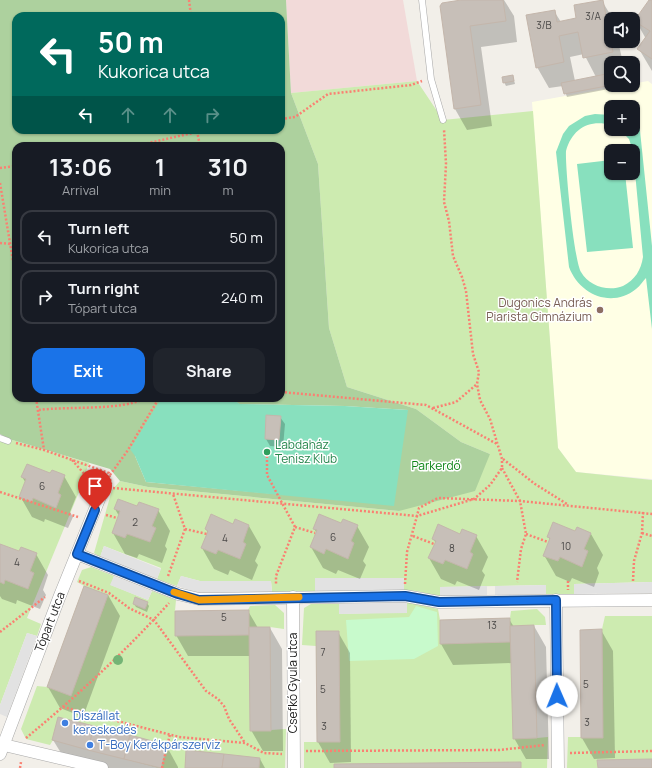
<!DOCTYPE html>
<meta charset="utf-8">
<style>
:root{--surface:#171b24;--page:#20242c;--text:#f1f3f6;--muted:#9ea1a6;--line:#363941;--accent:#1a73e8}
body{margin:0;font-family:Manrope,sans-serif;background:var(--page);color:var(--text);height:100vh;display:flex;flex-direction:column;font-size:15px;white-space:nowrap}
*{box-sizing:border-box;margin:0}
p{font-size:13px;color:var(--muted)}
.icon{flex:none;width:22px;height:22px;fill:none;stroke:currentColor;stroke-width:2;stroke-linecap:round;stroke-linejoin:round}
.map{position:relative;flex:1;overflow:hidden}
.sheet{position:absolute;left:12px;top:142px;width:273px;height:260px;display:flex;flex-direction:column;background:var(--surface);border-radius:12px;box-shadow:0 1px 3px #0004}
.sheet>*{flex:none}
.guide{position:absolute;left:12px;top:12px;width:273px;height:122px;border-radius:12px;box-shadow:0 1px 3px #0004;background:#00695c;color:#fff;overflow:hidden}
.tools{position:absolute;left:604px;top:12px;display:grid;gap:8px}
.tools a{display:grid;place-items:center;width:36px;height:36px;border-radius:8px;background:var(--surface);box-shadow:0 1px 3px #0004;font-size:20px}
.pin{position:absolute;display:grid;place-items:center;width:34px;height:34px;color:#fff;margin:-41px -17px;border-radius:50% 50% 50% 0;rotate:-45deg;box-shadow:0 0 4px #0007}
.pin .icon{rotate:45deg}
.me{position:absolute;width:44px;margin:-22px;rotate:359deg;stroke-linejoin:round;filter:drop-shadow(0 0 3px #0008)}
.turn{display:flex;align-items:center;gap:14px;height:84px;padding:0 20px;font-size:18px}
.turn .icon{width:52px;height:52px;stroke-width:2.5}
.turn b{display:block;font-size:28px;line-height:34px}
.lanes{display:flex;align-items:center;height:38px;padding:0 20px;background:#0003;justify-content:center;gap:20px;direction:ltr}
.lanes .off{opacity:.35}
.eta{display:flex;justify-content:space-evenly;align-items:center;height:68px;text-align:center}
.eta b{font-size:24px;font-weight:700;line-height:28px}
.action{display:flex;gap:8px;margin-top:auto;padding:8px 20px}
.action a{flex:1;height:46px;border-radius:12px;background:var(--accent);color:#fff;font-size:16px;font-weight:700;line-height:46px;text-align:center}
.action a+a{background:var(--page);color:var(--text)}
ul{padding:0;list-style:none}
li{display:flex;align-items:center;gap:12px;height:54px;margin:0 8px 6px;padding:0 12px;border:2px solid var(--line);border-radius:12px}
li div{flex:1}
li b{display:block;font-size:15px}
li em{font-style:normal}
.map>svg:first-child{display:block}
.commercial{fill:#f2dad9}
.education{fill:#ffffe5;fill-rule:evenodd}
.grass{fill:#cdebb0}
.forest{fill:#add19e;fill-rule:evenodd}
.park{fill:#c8facc}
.pitch{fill:#88e0be}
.parking{fill:#e2e2e2}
.shadow{fill:#0003;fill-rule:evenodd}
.building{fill:#c7bfb8;stroke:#c4b6ab}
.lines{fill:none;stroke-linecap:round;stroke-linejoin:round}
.service-casing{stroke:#a9a9a9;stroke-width:7}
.minor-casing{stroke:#a9a9a9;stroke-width:13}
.path{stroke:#fa8072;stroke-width:2.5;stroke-dasharray:2 2;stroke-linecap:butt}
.service{stroke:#fff;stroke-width:6}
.minor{stroke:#fff;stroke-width:12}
.tree{fill:#74b475}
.route-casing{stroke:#114b97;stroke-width:10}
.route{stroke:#1a73e8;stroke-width:7}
.slow{stroke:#f59e0b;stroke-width:7}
.education-dot{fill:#8d6e63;stroke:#fff;stroke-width:1.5}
.leisure-dot{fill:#2e9e5b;stroke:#fff;stroke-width:1.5}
.shop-dot{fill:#3f7fe0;stroke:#fff;stroke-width:1.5}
.labels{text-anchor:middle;stroke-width:3;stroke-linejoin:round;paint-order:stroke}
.number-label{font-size:10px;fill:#4b4948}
.education-label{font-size:12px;fill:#785e54;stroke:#fff;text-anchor:end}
.leisure-label{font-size:12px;fill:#27864d;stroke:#fff;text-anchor:start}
.park-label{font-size:12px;fill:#0c8416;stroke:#fff}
.street-label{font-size:12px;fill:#222;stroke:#fff}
.shop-label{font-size:12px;fill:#366cbe;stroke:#fff;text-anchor:start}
</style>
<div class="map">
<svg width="652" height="768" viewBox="0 0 652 768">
<rect width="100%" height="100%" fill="#f2efe9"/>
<!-- commercial -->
<path class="commercial" d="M286,0h117l14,81 -126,12z"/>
<!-- education -->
<path class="education" d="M648,81l4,3v395l-76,-7 -18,-24 -26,-346zM611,107h22v22h-22zM611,151h22v22h-22z"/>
<!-- grass -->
<g class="grass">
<path d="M417,81l26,39 90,-9 25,337 18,24 76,8v102l-78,2v10h-28v-9l-106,2v10l-23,-6 -13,-1 -1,-12 -88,1v12l-43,1 -1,-11h-71l-19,-5 -4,10 -20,-7 4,-11 -57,-22 -4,11 -6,-4 18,-63 8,-9 28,6 251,24 91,-57 -29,-12 -45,-33 -69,-22 -18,-59 -11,-164 -27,-71z"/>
<path d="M9,439l80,24 -10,29 -52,126 14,6 -4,12 -10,-3 -27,72v-263z"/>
<path d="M91,567l23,9 -3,9 37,15 4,-9 24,9 -1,11 73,-1 2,-4 25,-1 9,8v16l-14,-2 1,103 15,-1 -1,39h-126l-106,-28 -3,5 -24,-6 -5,-10 16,-43 10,1 37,-101 -7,-4 5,-12z"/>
<path d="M407,602l31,7 2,11 70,-2 1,-7 26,-2 8,8 1,8h-12l3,113 11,-1 -1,31h-243v-26h13l-1,-96 -14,-1 2,-37 7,-4h28l1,10 67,-2z"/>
<path d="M605,616h47v143l-55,1 1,8h-31l1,-31h35l-1,-108z"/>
</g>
<!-- forest -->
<path class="forest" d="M0,0h286l5,93 27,71 11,164 18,59 69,22 45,33 29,12 -15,37 -76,20 -251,-24 -28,-6 -10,-12 -101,-30 -9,-5zM16,16h265v114h-265zM16,146h265v252h-51l9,6 106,2 63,4 -132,84 -130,-12 -11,-26 26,-57 34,-1h-179z"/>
<!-- park -->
<path class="park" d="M416,606l21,6 1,34 -24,13 -65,2 -3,-41 63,-3z"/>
<!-- pitch -->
<g class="pitch">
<path d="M595,114l16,1v10c-22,-6 -39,4 -45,26 -1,16 8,110 15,121 8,14 27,20 42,14 12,-6 18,-16 20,-29l-10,-106 -4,-12 -10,-10h14v-7l6,-1 13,125v83l-6,-51c-3,3 -6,8 -10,11 -25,20 -57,5 -67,-22l-13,-115 7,-18 6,-8 16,-10z"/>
<path d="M611,160v13h14l8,75 -46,4 -10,-88z"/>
<path d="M230,398l10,6 105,2 63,4 -14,96 -248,-24 -11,-26 -5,-7 31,-50z"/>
</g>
<!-- parking -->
<g class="parking">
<path d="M104,546l57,23 -4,10 -57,-22z"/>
<path d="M114,576l38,15 -4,9 -38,-15z"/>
<path d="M181,576l19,5h71l1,11 -73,1 -22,-7z"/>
<path d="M315,578h89v12l-89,1z"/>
<path d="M652,582v11l-78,1v-10z"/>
<path d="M546,585v9l-51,1v-9z"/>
<path d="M487,586v9l-47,2v-10z"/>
<path d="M407,602v11l-68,1v-10z"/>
<path d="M27,633l10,3 -30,81 -7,-3v-9z"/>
</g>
<!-- shadow -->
<g class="shadow">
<path d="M468,0h36l10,16 3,26 -36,5 11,79 -25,4 -12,-21z"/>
<path d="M651,0l1,1v70l-13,-22 7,-10 -10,-18z"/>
<path d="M602,1l11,18h-2v22h7l5,22h-12v22h19l-63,12 -4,-11 -14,2 -12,-21 17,-56 7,11 17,-3zM584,54l12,23 -21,4 -5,-24z"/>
<path d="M513,76l2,8 -9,2 -2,-4z"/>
<path d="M280,417l5,7 -2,23 -13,-1 -4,-7z"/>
<path d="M51,475l13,1 12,21 -6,15 3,5 -5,11 -23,-9 -1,3 -12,-5 -12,-21 6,-13 -4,-6z"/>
<path d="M115,509l43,1 12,21 -5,15 2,3 -5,14 -23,-9 -2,4 -12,-4 -12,-21 6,-17z"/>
<path d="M235,521l14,5 12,21 -6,14 3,4 -6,15 -22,-10 -2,5 -14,-6 -12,-21 6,-15 -2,-4 28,-4z"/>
<path d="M342,524l15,2 12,21 -6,14 3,4 -6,14 -22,-9 -2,4 -13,-6 -12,-21 6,-14 -3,-4z"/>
<path d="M591,534l12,21 -6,13 2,5 -5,14 -22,-9 -2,4 -14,-6 -12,-21 6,-14 -2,-5z"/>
<path d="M461,535l15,1 12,21 -6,14 3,4 -6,15 -22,-9 -2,4 -14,-6 -12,-21 7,-15 -3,-4z"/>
<path d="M0,545l20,8 16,1 12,21 -5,15 3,5 -6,14 -23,-9 -1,4 -14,-5 -2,-3z"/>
<path d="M108,595l12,21 -37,101 -23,-9 -12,-21z"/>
<path d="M147,603l2,3 -2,6 -11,-5 -2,-3z"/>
<path d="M248,611l10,17h12l12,21 1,102h-20l-12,-21 -1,-74h-62l-12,-21z"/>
<path d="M509,619l5,8 20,-1 12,21 3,112h-23l-12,-21 -2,-75 -59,2 -12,-21z"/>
<path d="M601,630l12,21 2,107 -21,1 -12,-21z"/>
<path d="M338,632l12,21 1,109 -21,1 -12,-21z"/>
<path d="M53,740l113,5 12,22v1h-86l-26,-7z"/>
<path d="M260,759l5,9h-79z"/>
</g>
<!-- building -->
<g class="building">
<path d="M461,0h42l3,21 -36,5 11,79 -27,4 -14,-103 2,-3z"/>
<path d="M603,0l10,52 -30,6 -5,-26 -19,4 5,26 -28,6 -10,-53 29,-5 2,12 19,-4 -2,-13z"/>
<path d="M649,0h3v59l-15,-10 13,-18 -16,-10z"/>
<path d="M611,73l1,12 -48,9 -3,-11z"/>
<path d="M513,75l1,6 -11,2 -1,-6z"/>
<path d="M266,415l15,1 -2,24 -14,-1z"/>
<path d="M27,464l23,9 2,-3 13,5 -7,18 3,2 -5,13 -23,-10 -1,4 -13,-5 7,-18 -5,-2z"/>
<path d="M118,499l19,7 2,-4 20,7 -7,17 4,2 -6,14 -23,-8 -2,4 -13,-5 8,-22 -6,-2z"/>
<path d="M211,514l22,10 2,-5 14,6 -6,17 3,2 -6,15 -22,-9 -2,4 -15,-6 7,-17 -3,-2z"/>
<path d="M319,514l22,9 2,-4 15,6 -7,16 3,2 -6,16 -22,-10 -2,5 -14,-7 7,-17 -4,-1z"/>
<path d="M553,522l22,9 2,-4 14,6 -7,16 4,2 -6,16 -22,-10 -2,4 -15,-5 7,-18 -3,-1z"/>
<path d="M438,524l22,10 2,-5 15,6 -7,17 3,2 -6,15 -22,-9 -2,4 -15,-6 8,-17 -4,-2z"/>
<path d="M0,544l19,7 2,-4 16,6 -7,18 4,2 -6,16 -23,-9 -1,4 -4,-2z"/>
<path d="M84,586l24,9 -37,101 -24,-9z"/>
<path d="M135,597l13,5 -3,7 -12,-5z"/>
<path d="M249,610v25l-74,1v-25z"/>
<path d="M510,618v24l-70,2v-24z"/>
<path d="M534,625l3,113 -24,1 -3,-113z"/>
<path d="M249,627h21l1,104h-21z"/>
<path d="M602,629l1,109h-22l-1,-108z"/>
<path d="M316,631h23l1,111h-23z"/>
<path d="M58,717l36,9 -6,24 -36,-10z"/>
<path d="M94,726l36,9 -6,24 -36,-9z"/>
<path d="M130,735l37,10 -6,23 -37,-9z"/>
<path d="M186,750l38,4 -2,14h-37z"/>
<path d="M224,754l36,4 -1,10h-37z"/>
<path d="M652,759v9h-54l-1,-8z"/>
<path d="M521,762v6h-187v-4z"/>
</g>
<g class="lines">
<!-- service casing -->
<g class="service-casing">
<g id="service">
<path d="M422,0l9,79 12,41"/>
<path d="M0,438l8,3"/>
</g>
</g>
<!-- minor casing -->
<g class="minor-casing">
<g id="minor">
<path d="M77,554l101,40 21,5 206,-3 34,6 213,-2"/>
<path d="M293,597l1,171"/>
<path d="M556,600l2,168"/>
<path d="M4,745l98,23"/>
<path d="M0,754l59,-156 43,-106"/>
</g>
</g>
<!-- path -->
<g class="path">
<path d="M189,0l2,16"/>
<path d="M281,119l14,-2 33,-23 83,-9 11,-4"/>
<path d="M197,131l3,15"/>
<path d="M135,146l71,-16"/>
<path d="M0,168l16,-2"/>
<path d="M0,183l16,96"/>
<path d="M0,243l11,1"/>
<path d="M281,392l145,13 71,39"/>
<path d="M36,398l8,52"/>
<path d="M433,408l23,-6 21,-18"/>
<path d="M39,410c29,-4 83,1 107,-12"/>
<path d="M16,443l28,7 65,23 2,11"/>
<path d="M267,452v23l28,52 -19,49v9"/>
<path d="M503,459l32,25 32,20"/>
<path d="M72,460l15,17 4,10"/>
<path d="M502,468l18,33 6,33 -5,15 -4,33"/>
<path d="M110,475l18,-25 31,-52"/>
<path d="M113,488l304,28 2,-8 19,-10 82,3 132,13"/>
<path d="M0,492l78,25"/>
<path d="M106,515l11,3"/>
<path d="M295,527l20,6"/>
<path d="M185,529l22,5"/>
<path d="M642,533l10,3"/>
<path d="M526,534l22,8"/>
<path d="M413,536l21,8"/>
<path d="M168,576l17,-47 -12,-35"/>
<path d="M79,581l30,12 20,15 25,12 52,71 12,8 6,7 5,13 16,24"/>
<path d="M568,581v9"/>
<path d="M633,581l1,-20 8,-28 1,-21"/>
<path d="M405,584l2,-32 10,-36 57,-17 16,-14 12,-17v-9l-12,-40 -10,-19 -3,-16 2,-12 -6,-18 -7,-63 -4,-14 -9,-21 -4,-35 -5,-19 2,-38 -2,-35"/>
<path d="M0,632l45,-35"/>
<path d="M63,707l116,30 66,6 19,10 18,1"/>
<path d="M26,738c51,-42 99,-86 143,-135"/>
<path d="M306,751l193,-1 46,-5"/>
<path d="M570,753l82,-2"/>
<path d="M20,768l1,-6"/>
<path d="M162,768l8,-34"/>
</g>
<!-- service -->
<use href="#service" class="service"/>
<!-- minor -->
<use href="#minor" class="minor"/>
</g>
<!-- trees -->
<circle class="tree" cx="118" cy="660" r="5"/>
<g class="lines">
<!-- route casing -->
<g class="route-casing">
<path id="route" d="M95,510l-18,44 101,40 21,6 206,-4 34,6 117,-2 1,96"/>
</g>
<!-- route -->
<use href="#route" class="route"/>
<!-- slow -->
<path class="slow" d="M174,592l25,8 100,-3"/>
</g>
<!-- markers -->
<circle class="education-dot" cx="600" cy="310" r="4"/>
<circle class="leisure-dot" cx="267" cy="452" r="4"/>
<g class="shop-dot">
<circle cx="65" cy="723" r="4"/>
<circle cx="90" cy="745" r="4"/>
</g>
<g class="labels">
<!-- number labels -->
<g class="number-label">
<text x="593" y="20">3/A</text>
<text x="544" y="29">3/B</text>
<text x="42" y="490">6</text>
<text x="135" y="526">2</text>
<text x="333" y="541">6</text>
<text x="225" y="542">4</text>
<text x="566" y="550">10</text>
<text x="452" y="552">8</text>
<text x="17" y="566">4</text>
<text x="224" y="621">5</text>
<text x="492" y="629">13</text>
<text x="323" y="656">7</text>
<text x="586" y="688">5</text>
<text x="323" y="693">5</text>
<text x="587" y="726">3</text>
<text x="324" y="730">3</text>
</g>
<!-- education labels -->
<g class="education-label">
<text x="592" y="307">Dugonics András<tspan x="592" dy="14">Piarista Gimnázium</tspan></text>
</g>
<!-- leisure labels -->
<g class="leisure-label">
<text x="275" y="449">Labdaház<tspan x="275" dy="14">Tenisz Klub</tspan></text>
</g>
<!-- park labels -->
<g class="park-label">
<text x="436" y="470">Parkerdő</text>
</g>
<!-- street labels -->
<g class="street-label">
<text transform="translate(50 622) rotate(-69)" y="4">Tópart utca</text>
<text transform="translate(293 683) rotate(-90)" y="4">Csefkó Gyula utca</text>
</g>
<!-- shop labels -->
<g class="shop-label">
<text x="73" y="720">Díszállat<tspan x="73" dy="14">kereskedés</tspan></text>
<text x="98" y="749">T-Boy Kerékpárszerviz</text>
</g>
</g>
</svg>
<div class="tools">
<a><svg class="icon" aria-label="sound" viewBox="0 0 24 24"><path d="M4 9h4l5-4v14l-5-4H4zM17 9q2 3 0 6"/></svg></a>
<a><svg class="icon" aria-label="search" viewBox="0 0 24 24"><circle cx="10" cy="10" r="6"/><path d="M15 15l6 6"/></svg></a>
<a>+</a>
<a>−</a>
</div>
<div class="pin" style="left:95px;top:510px;background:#d93025"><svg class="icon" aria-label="arrive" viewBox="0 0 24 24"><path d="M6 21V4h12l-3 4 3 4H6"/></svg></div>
<svg class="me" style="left:557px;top:696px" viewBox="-20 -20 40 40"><circle r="19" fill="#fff"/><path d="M0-13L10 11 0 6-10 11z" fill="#1a73e8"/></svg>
<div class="guide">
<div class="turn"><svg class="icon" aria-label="left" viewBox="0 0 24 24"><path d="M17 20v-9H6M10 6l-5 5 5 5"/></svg><div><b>50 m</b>Kukorica utca</div></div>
<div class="lanes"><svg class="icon" aria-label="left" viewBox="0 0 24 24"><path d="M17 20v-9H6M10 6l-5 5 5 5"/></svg><svg class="icon off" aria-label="ahead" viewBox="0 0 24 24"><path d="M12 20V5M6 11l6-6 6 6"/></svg><svg class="icon off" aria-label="ahead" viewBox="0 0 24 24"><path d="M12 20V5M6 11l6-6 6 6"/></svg><svg class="icon off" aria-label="right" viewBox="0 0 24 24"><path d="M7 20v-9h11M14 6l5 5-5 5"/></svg></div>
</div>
<section class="sheet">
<div class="eta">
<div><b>13:06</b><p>Arrival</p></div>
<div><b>1</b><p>min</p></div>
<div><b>310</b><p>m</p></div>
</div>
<ul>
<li><svg class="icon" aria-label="left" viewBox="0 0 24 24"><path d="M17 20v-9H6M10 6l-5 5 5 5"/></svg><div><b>Turn left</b><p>Kukorica utca</p></div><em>50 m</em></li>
<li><svg class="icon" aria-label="right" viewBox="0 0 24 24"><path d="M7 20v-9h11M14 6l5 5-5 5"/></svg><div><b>Turn right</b><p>Tópart utca</p></div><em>240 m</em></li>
</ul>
<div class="action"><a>Exit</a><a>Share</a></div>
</section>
</div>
